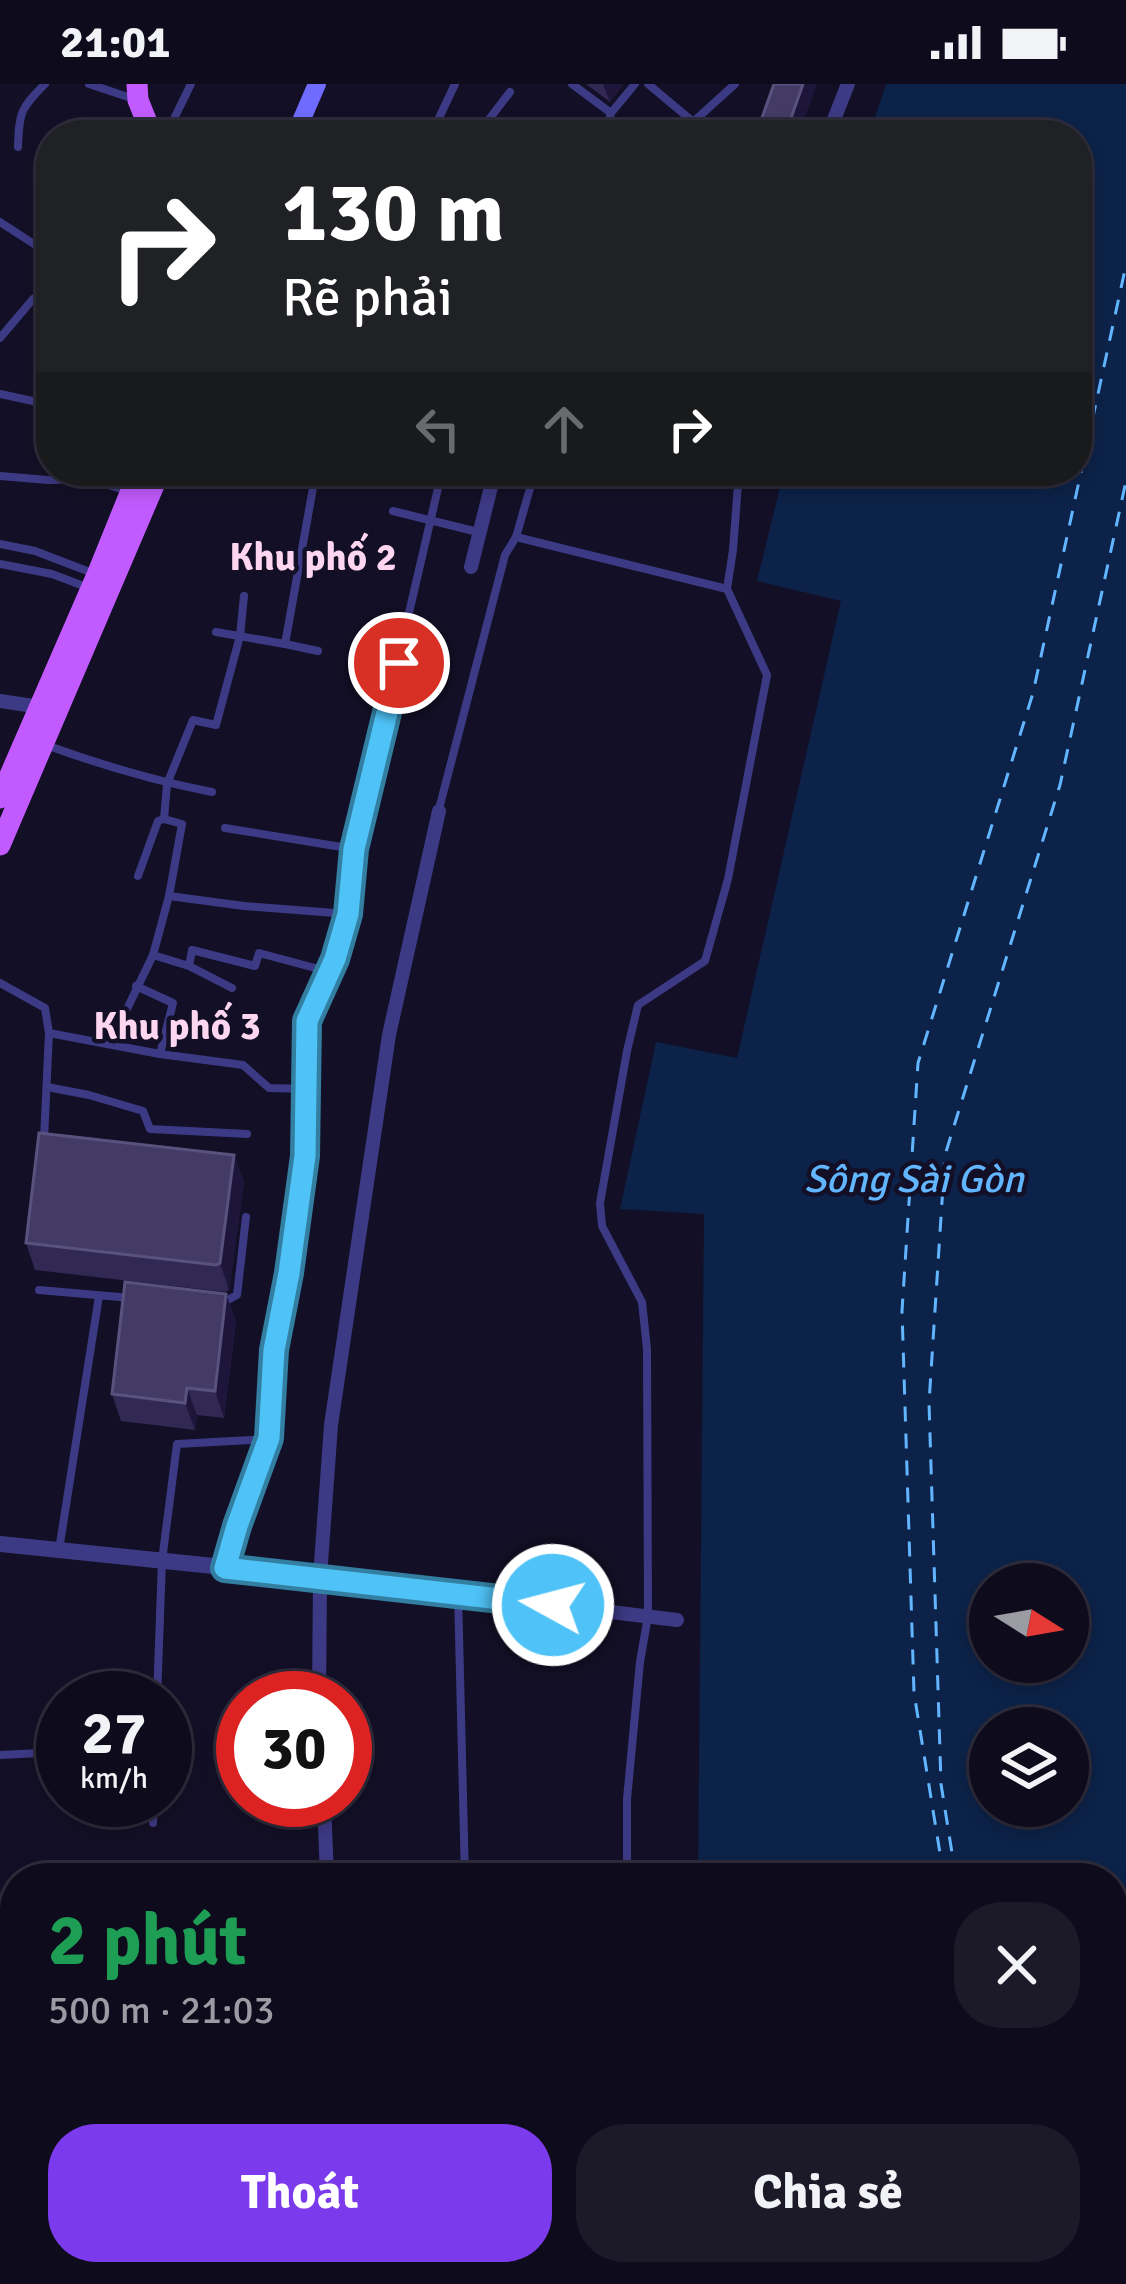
<!DOCTYPE html>
<html lang="vi">
<meta charset="utf-8">
<style>
:root{--surface:#0e0b1c;--page:#1c1929;--text:#f1f3f6;--muted:#9b9ba3;--line:#2e2b3b;--accent:#7c3aed}
body{margin:0;font-family:Signika,sans-serif;background:var(--page);color:var(--text);height:100vh;display:flex;flex-direction:column;font-size:45px;white-space:nowrap}
*{box-sizing:border-box;margin:0}
p{font-size:39px;color:var(--muted)}
.icon{flex:none;width:66px;height:66px;fill:none;stroke:currentColor;stroke-width:2;stroke-linecap:round;stroke-linejoin:round}
.map{position:relative;flex:1;overflow:hidden}
.sheet{position:absolute;left:0px;top:1779px;width:1128px;height:423px;display:flex;flex-direction:column;background:var(--surface);border-radius:48px 48px 0 0;box-shadow:0 6px 18px #0003,0 0 0 3px var(--line)}
.sheet>*{flex:none}
.banner{position:absolute;left:36px;top:36px;width:1056px;height:366px;border-radius:48px;box-shadow:0 6px 18px #0003,0 0 0 3px var(--line);background:#202124;color:#fff;overflow:hidden}
.needle{width:78px;rotate:101deg}
.controls{position:absolute;left:969px;top:1479px;display:grid;gap:24px}
.controls a{display:grid;place-items:center;width:120px;height:120px;border-radius:50%;background:var(--surface);box-shadow:0 6px 18px #0003,0 0 0 3px var(--line);font-size:60px}
.speed{position:absolute;left:36px;top:1587px;display:flex;gap:24px;font-size:60px;font-weight:700;text-align:center}
.speed>*{display:grid;place-content:center;width:156px;height:156px;border-radius:50%;background:var(--surface);box-shadow:0 6px 18px #0003,0 0 0 3px var(--line);line-height:1}
.speed small{font-size:30px;font-weight:400}
.speed .limit{border:18px solid #d22;background:#fff;color:#111}
.pin{position:absolute;display:grid;place-items:center;width:102px;height:102px;color:#fff;margin:-51px;border:6px solid #fff;border-radius:50%;box-shadow:0 3px 12px #0007}
.me{position:absolute;width:132px;margin:-66px;rotate:277deg;stroke-linejoin:round;filter:drop-shadow(0 0 9px #0008)}
.turn{display:flex;align-items:center;gap:42px;height:252px;padding:0 48px;font-size:54px}
.turn .icon{width:156px;height:156px;stroke-width:2.5}
.turn b{display:block;font-size:84px;line-height:102px}
.lanes{display:flex;align-items:center;height:114px;padding:0 48px;background:#0003;justify-content:center;gap:60px;direction:ltr}
.lanes .off{opacity:.35}
.round{display:grid;place-items:center;flex:none;width:126px;height:126px;border-radius:48px;background:var(--page)}
.headline{display:flex;align-items:center;justify-content:space-between;height:204px;padding:0 48px}
h1{font-size:72px;font-weight:800;line-height:90px;color:#1e9e55}
.button{display:flex;gap:24px;margin-top:auto;padding:24px 48px}
.button a{flex:1;height:138px;border-radius:48px;background:var(--accent);color:#fff;font-size:48px;font-weight:800;line-height:138px;text-align:center}
.button a+a{background:var(--page);color:var(--text)}
.status{display:flex;justify-content:space-between;align-items:center;height:84px;padding:0 60px;background:var(--surface);direction:ltr}
.status svg{height:33px;fill:currentColor}
.map>svg:first-child{display:block}
.water{fill:#0c2248;fill-rule:evenodd}
.lines{fill:none;stroke-linecap:round;stroke-linejoin:round}
.ferry{stroke:#62b6ff;stroke-width:3;stroke-dasharray:15 12;stroke-linecap:butt}
.service{stroke:#3d3a85;stroke-width:8}
.minor{stroke:#3d3a85;stroke-width:14}
.tertiary{stroke:#3d3a85;stroke-width:16}
.secondary{stroke:#6f6bff;stroke-width:18}
.primary{stroke:#c25bff;stroke-width:21}
.wall{fill:#312854}
.shaded-wall{fill:#1d163a}
.building{fill:#433a66;stroke:#5a527e;stroke-width:3}
.route-casing{stroke:#337fa1;stroke-width:30}
.route{stroke:#4fc3f7;stroke-width:21}
.labels{text-anchor:middle;stroke-width:9;stroke-linejoin:round;paint-order:stroke}
.neighbourhood-label{font-size:39px;font-weight:bold;fill:#ffd6f0;stroke:#130f26}
.water-label{font-size:39px;font-style:italic;fill:#62b6ff;stroke:#130f26}
</style>
<div class="status"><b>21:01</b><svg viewBox="0 0 49 12"><path d="M0 12V9h3v3zM5 12V6h3v6zM10 12V3h3v9zM15 12V0h3v12zM26 1h20v11H26zM47 4h2v5h-2z"/></svg></div>
<div class="map">
<svg width="1126" height="2200" viewBox="0 0 1126 2200">
<rect width="100%" height="100%" fill="#130f26"/>
<!-- water -->
<path class="water" d="M886,0h240v2200h-411l-1,-13h399v-393h-415l6,-664 -84,-5 36,-167 81,16 104,-457 -84,-20 27,-110h293v-336h-208zM990,1500h78v78h-78zM990,1644h78v78h-78z"/>
<g class="lines">
<!-- ferry -->
<g class="ferry">
<path d="M944,1794l-30,-185 -12,-382 16,-248 115,-370 93,-428"/>
<path d="M956,1794l-15,-94 -12,-381 16,-248 115,-370 66,-304"/>
<path d="M1055,2187l5,13"/>
<path d="M1065,2187l5,13"/>
</g>
<!-- service -->
<g class="service">
<path d="M89,0l48,16"/>
<path d="M572,0l39,29 24,-29"/>
<path d="M648,0l61,51"/>
<path d="M692,39l43,-39"/>
<path d="M166,51l25,-51"/>
<path d="M431,51l24,-51"/>
<path d="M477,51l33,-43"/>
<path d="M605,51l6,-22"/>
<path d="M18,63c1,-34 2,-38 27,-63"/>
<path d="M0,138l37,24 14,4"/>
<path d="M0,254l33,-39 18,-12"/>
<path d="M0,310l51,11"/>
<path d="M45,319l6,-28"/>
<path d="M0,392l48,4 40,-1 40,12"/>
<path d="M393,427l85,21"/>
<path d="M516,453l211,52"/>
<path d="M0,460l35,7 60,23"/>
<path d="M0,480l52,10 37,14"/>
<path d="M216,548l69,12 31,-173"/>
<path d="M285,560l33,7"/>
<path d="M46,661c55,20 109,36 166,47"/>
<path d="M439,725l66,-254 11,-18 19,-66"/>
<path d="M164,735l3,-35 26,-64 23,5 24,-89 4,-40"/>
<path d="M225,744l129,21"/>
<path d="M138,792l20,-55 6,-2"/>
<path d="M169,812l75,10 104,8"/>
<path d="M153,871l36,11 3,-16 63,16 4,-13 71,19"/>
<path d="M189,882l43,22"/>
<path d="M0,899l45,25 4,25 111,21 83,11 26,23 38,1"/>
<path d="M136,902l37,17 -13,51"/>
<path d="M127,925l26,-54 16,-59 13,-72 -18,-5"/>
<path d="M47,1003l42,8 54,16 7,18 97,5"/>
<path d="M44,1055l5,-106"/>
<path d="M39,1206l92,8"/>
<path d="M224,1218l13,-7 9,-78"/>
<path d="M59,1466l40,-254"/>
<path d="M225,1482l12,-40 32,-87"/>
<path d="M458,1509l7,285"/>
<path d="M157,1614l5,-137 15,-117 92,-5 5,-89 15,-77 16,-117 2,-135 28,-62 13,-45 6,-65 88,-378"/>
<path d="M0,1671l40,-2"/>
<path d="M153,1739l1,-23"/>
<path d="M627,1794v-79l13,-137 8,-46 -1,-267 -5,-47 -40,-76 -2,-23 27,-152 11,-46 67,-44 23,-82 39,-204 -40,-86 6,-39 6,-79"/>
<path d="M0,1891h15"/>
<path d="M0,2060h15"/>
<path d="M126,2187v13"/>
<path d="M474,2187l1,13"/>
<path d="M626,2200v-13"/>
</g>
<!-- minor -->
<g class="minor">
<path d="M829,48l19,-48"/>
<path d="M471,483l24,-96"/>
<path d="M0,617l40,6"/>
<path d="M320,1493l357,43"/>
<path d="M319,1614l1,-121 11,-152 58,-390 50,-224"/>
<path d="M324,1716l3,78"/>
<path d="M338,2187v13"/>
</g>
<!-- tertiary -->
<path class="tertiary" d="M0,1460l320,33"/>
<!-- secondary -->
<path class="secondary" d="M295,51l22,-51"/>
<!-- primary -->
<g class="primary">
<path d="M137,0l1,16 14,35"/>
<path d="M0,714l97,-223 42,-104"/>
<path d="M0,761l160,-374"/>
</g>
</g>
<!-- wall -->
<g class="wall">
<path d="M586,0h37l-13,18z"/>
<path d="M234,1071l10,27 -15,108 -4,2 -190,-22 -9,-27z"/>
<path d="M226,1210l10,27 -12,97 -27,-3 -2,15 -74,-9 -9,-27z"/>
</g>
<!-- shaded-wall -->
<g class="shaded-wall">
<path d="M603,0h20l-13,18z"/>
<path d="M803,0h14l-18,51h-14z"/>
<path d="M234,1071l10,27 -15,108 -9,-27z"/>
<path d="M226,1210l10,27 -12,97 -9,-27z"/>
<path d="M187,1304l10,27 -2,15 -10,-27z"/>
</g>
<!-- building -->
<g class="building">
<path d="M774,0h29l-18,51h-9l-18,-6z"/>
<path d="M39,1049l195,22 -14,108 -4,2 -190,-22z"/>
<path d="M125,1198l101,12 -11,97 -28,-3 -2,15 -73,-9z"/>
</g>
<g class="lines">
<!-- route casing -->
<g class="route-casing">
<path id="route" d="M399,579l-45,186 -6,65 -13,45 -28,62 -2,135 -16,117 -15,77 -5,88 -32,88 -12,42 328,37"/>
</g>
<!-- route -->
<use href="#route" class="route"/>
</g>
<g class="labels">
<!-- neighbourhood labels -->
<g class="neighbourhood-label">
<text x="313" y="486">Khu phố 2</text>
<text x="177" y="955">Khu phố 3</text>
</g>
<!-- water labels -->
<g class="water-label">
<text x="914" y="1108">Sông Sài Gòn</text>
</g>
</g>
</svg>
<div class="controls">
<a><svg class="needle" viewBox="-14 -14 28 28"><path d="M0-13l5 13h-10z" fill="#e53935"/><path d="M0 13l5-13h-10z" fill="#9b9ba3"/></svg></a>
<a><svg class="icon" aria-label="layers" viewBox="0 0 24 24"><path d="M12 4l9 5-9 5-9-5zM3 14l9 5 9-5"/></svg></a>
</div>
<div class="speed"><div>27<small>km/h</small></div><div class="limit">30</div></div>
<div class="pin" style="left:399px;top:579px;background:#d93025"><svg class="icon" aria-label="arrive" viewBox="0 0 24 24"><path d="M6 21V4h12l-3 4 3 4H6"/></svg></div>
<svg class="me" style="left:553px;top:1521px" viewBox="-20 -20 40 40"><circle r="17" fill="#4fc3f7" stroke="#fff" stroke-width="3"/><path d="M0-11L8 9 0 5-8 9z" fill="#fff"/></svg>
<div class="banner">
<div class="turn"><svg class="icon" aria-label="right" viewBox="0 0 24 24"><path d="M7 20v-9h11M14 6l5 5-5 5"/></svg><div><b>130 m</b>Rẽ phải</div></div>
<div class="lanes"><svg class="icon off" aria-label="left" viewBox="0 0 24 24"><path d="M17 20v-9H6M10 6l-5 5 5 5"/></svg><svg class="icon off" aria-label="ahead" viewBox="0 0 24 24"><path d="M12 20V5M6 11l6-6 6 6"/></svg><svg class="icon" aria-label="right" viewBox="0 0 24 24"><path d="M7 20v-9h11M14 6l5 5-5 5"/></svg></div>
</div>
<section class="sheet">
<div class="headline"><div><h1>2 phút</h1><p>500 m · 21:03</p></div><a class="round"><svg class="icon" aria-label="close" viewBox="0 0 24 24"><path d="M6 6l12 12M18 6L6 18"/></svg></a></div>
<div class="button"><a>Thoát</a><a>Chia sẻ</a></div>
</section>
</div>
